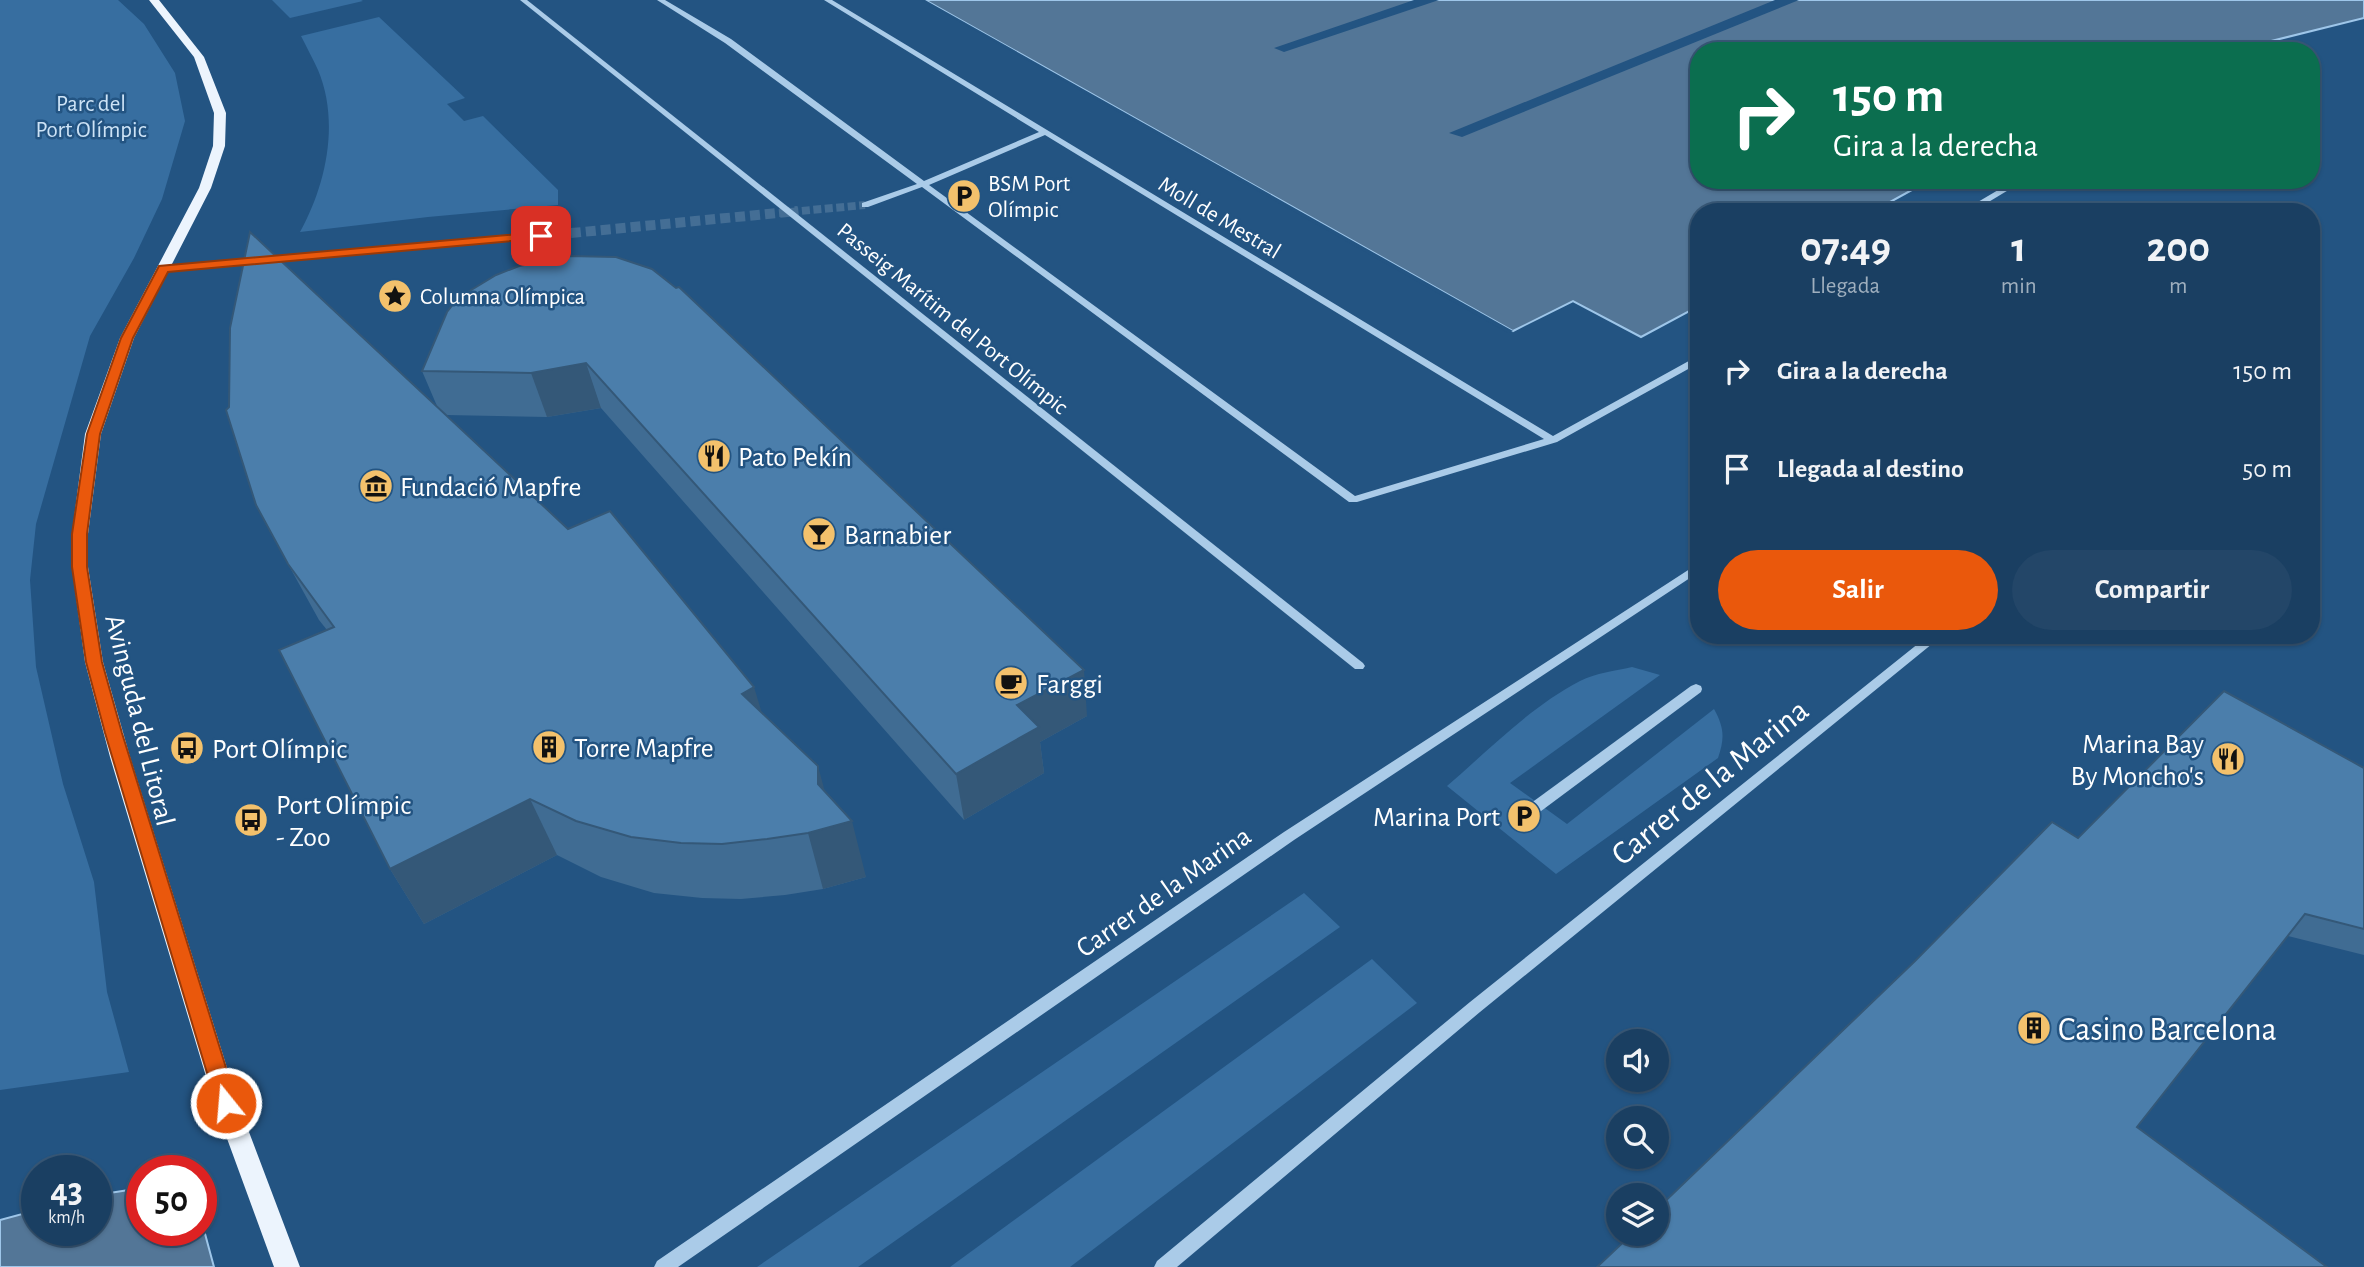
<!DOCTYPE html>
<html lang="es">
<meta charset="utf-8">
<style>
:root{--surface:#1a3f62;--page:#234668;--text:#f1f3f6;--muted:#9fafbe;--line:#385877;--accent:#ea580c}
body{margin:0;font-family:"Alegreya Sans",sans-serif;background:var(--page);color:var(--text);height:100vh;display:flex;flex-direction:column;font-size:26px;white-space:nowrap}
*{box-sizing:border-box;margin:0}
p{font-size:23px;color:var(--muted)}
.icon{flex:none;width:38px;height:38px;fill:none;stroke:currentColor;stroke-width:2;stroke-linecap:round;stroke-linejoin:round}
.map{position:relative;flex:1;overflow:hidden}
.side{position:absolute;left:1690px;top:203px;width:630px;height:441px;display:flex;flex-direction:column;background:var(--surface);border-radius:28px;box-shadow:0 2px 5px #0004,0 0 0 2px var(--line)}
.side>*{flex:none}
.guide{position:absolute;left:1690px;top:42px;width:630px;height:147px;border-radius:28px;box-shadow:0 2px 5px #0004,0 0 0 2px var(--line);background:#0b6e4f;color:#fff;overflow:hidden}
.tools{position:absolute;left:1606px;top:1029px;display:grid;gap:14px}
.tools a{display:grid;place-items:center;width:63px;height:63px;border-radius:50%;background:var(--surface);box-shadow:0 2px 5px #0004,0 0 0 2px var(--line);font-size:35px}
.speed{position:absolute;left:21px;top:1155px;display:flex;gap:14px;font-size:35px;font-weight:700;text-align:center}
.speed>*{display:grid;place-content:center;width:91px;height:91px;border-radius:50%;background:var(--surface);box-shadow:0 2px 5px #0004,0 0 0 2px var(--line);line-height:1}
.speed small{font-size:18px;font-weight:400}
.speed .limit{border:10px solid #d22;background:#fff;color:#111}
.pin{position:absolute;display:grid;place-items:center;width:60px;height:60px;color:#fff;margin:-30px;border-radius:14px;box-shadow:0 4px 10px #0006}
.me{position:absolute;width:77px;margin:-38px;rotate:343deg;stroke-linejoin:round;filter:drop-shadow(0 0 5px #0008)}
.turn{display:flex;align-items:center;gap:24px;height:147px;padding:0 28px;font-size:32px}
.turn .icon{width:91px;height:91px;stroke-width:2.5}
.turn b{display:block;font-size:49px;line-height:60px}
.eta{display:flex;justify-content:space-evenly;align-items:center;height:119px;text-align:center}
.eta b{font-size:42px;font-weight:600;line-height:49px}
.button{display:flex;gap:14px;margin-top:auto;padding:14px 28px}
.button a{flex:1;height:80px;border-radius:42px;background:var(--accent);color:#fff;font-size:28px;font-weight:600;line-height:80px;text-align:center}
.button a+a{background:var(--page);color:var(--text)}
ul{padding:0;list-style:none}
li{display:flex;align-items:center;gap:21px;height:98px;padding:0 28px}
li div{flex:1}
li b{display:block;font-size:26px}
li em{font-style:normal}
.map>svg:first-child{display:block}
.green{fill:#376ea0}
.water{fill:#537697;stroke:#9ec6e9;stroke-width:2}
.pier{fill:#235482}
.lines{fill:none;stroke-linecap:round;stroke-linejoin:round}
.minor-tunnel-far1{stroke:#446e95;stroke-width:8;stroke-dasharray:8 3.5;stroke-linecap:butt}
.minor-tunnel{stroke:#446e95;stroke-width:10;stroke-dasharray:10 5;stroke-linecap:butt}
.minor{fill:#aacbe8;fill-rule:evenodd}
.major{fill:#ecf4fd;fill-rule:evenodd}
.wall{fill:#406c93}
.shaded-wall{fill:#345878}
.building{fill:#4b7eab;stroke:#345878;stroke-width:2}
.route{fill:#ea580c;stroke:#983908;stroke-width:2}
.labels{text-anchor:middle;stroke-width:5;stroke-linejoin:round;paint-order:stroke}
.far-park-label{font-size:23px;fill:#cde3f6;stroke:#235482}
.far-poi-label{font-size:23px;fill:#fff;stroke:#235482;text-anchor:start}
.far-street-label{font-size:23px;fill:#fff;stroke:#235482}
.poi-label{font-size:28px;fill:#fff;stroke:#235482;text-anchor:start}
.street-label{font-size:28px;fill:#fff;stroke:#235482}
.near-street-label{font-size:33px;fill:#fff;stroke:#235482}
.near-poi-label{font-size:33px;fill:#fff;stroke:#235482;text-anchor:start}
</style>
<div class="map">
<svg width="2364" height="1267" viewBox="0 0 2364 1267">
<rect width="100%" height="100%" fill="#235482"/>
<!-- green -->
<g class="green">
<path d="M0,0h118l26,24 31,49 10,48 -23,78 -28,59 -44,78 -54,188 -6,56 6,87 27,117 31,98 13,110 22,80 -129,18z"/>
<path d="M272,0h89l2,1 -73,17z"/>
<path d="M379,17l86,81 -18,6 17,17 19,-5 75,74v15l-130,12 -128,15c26,-47 40,-110 18,-162 -5,-11 -11,-22 -17,-34z"/>
<path d="M1632,667l28,8 -150,108 57,41 147,-115c10,18 11,29 4,49l-162,116 -109,-88c42,-36 83,-79 133,-105 16,-8 35,-10 52,-14z"/>
<path d="M1304,893l36,34 -482,340h-101z"/>
<path d="M1372,959l45,44 -347,264h-120z"/>
</g>
<!-- water -->
<g class="water">
<path d="M925,0h1439v18l-133,33h-532v129h231l-58,32h-173v94l-58,31 -68,-36 -60,30z"/>
<path d="M142,1188v42h59v-11l13,48h-214v-47l37,-10v20h59v-35z"/>
</g>
<!-- pier -->
<g class="pier">
<path d="M921,0h4l588,331 -5,2z"/>
<path d="M1414,0h25l-155,52 -10,-4z"/>
<path d="M1775,0h24l-337,137 -13,-4z"/>
</g>
<g class="lines">
<!-- minor-tunnel-far1 -->
<path class="minor-tunnel-far1" d="M779,213l86,-8"/>
<!-- minor-tunnel -->
<path class="minor-tunnel" d="M541,236l257,-25"/>
<!-- minor -->
<g class="minor">
<path d="M520,0h7l836,663 2,3 -2,3h-8z"/>
<path d="M657,0h8l66,39 193,142 115,-49 -215,-132h8l721,436 143,-79 3,-1v7l-142,79 -200,60h-8l-427,-315 -54,20h-6v-4l55,-19 -192,-141zM1045,135l499,304 -189,57 -426,-311z"/>
<path d="M2015,180h10l-53,32h-11z"/>
<path d="M541,233l4,3 -1,2 -381,34 -5,-3 5,-3z"/>
<path d="M1699,563v9l-405,268 -616,427h-24l3,-6 627,-429z"/>
<path d="M1929,635h14l-463,377 -303,255h-23l3,-6 313,-259z"/>
<path d="M1696,684l5,2 1,3 -1,3 -172,128 -5,1 -5,-1 -2,-4 2,-4 172,-126z"/>
</g>
<!-- major -->
<path class="major" d="M149,0h10l45,57 22,56 -1,33 -14,42 -77,150 -33,96 -13,100v33l15,95 27,95 108,346 62,164h-26l-60,-164 -104,-346 -25,-95 -13,-95v-33l13,-100 35,-96 79,-150 14,-42 1,-33 -20,-56z"/>
</g>
<!-- wall -->
<g class="wall">
<path d="M676,288l411,428 -47,26 4,31 -80,47 -363,-412 -54,9 -101,-2 316,298 63,79 41,85 -43,12 -38,6 -44,4 -39,-1 -48,-5 -53,-16 -44,-22 -133,69 -34,-55 -63,-239 -8,-10 -31,-56 149,-158 -15,-35z"/>
<path d="M2364,768v187l-76,-19 -691,331 481,-429z"/>
</g>
<!-- shaded-wall -->
<g class="shaded-wall">
<path d="M586,363l15,45 -54,9 -16,-44z"/>
<path d="M1084,670l3,46 -47,26 4,31 -80,47 -8,-46 61,-69z"/>
<path d="M754,687l17,56 -29,-49z"/>
<path d="M818,766l15,56 19,-1 14,56 -43,12 -15,-56 10,-49z"/>
<path d="M530,799l27,56 -133,69 -34,-55z"/>
</g>
<!-- building -->
<g class="building">
<path d="M250,232l318,297 42,-18 144,176 -12,7 76,72v18l34,37 -44,12 -41,6 -45,5 -41,-1 -50,-6 -55,-16 -46,-22 -140,70 -111,-219 55,-23 -46,-63 -32,-59 -30,-95 3,-3 1,-79z"/>
<path d="M569,256l47,1 36,12 24,19 3,-1 405,383 -67,35 22,22 -83,47 -370,-411 -55,10 -109,-2 25,-59 11,-14 38,-23 23,-9z"/>
<path d="M2224,691l140,77v161l-59,-15 -168,213 190,140h-730l35,-33h25v-25l258,-248 137,-139 26,16z"/>
</g>
<!-- route -->
<path class="route" d="M541,232l6,4 -2,2 -377,34 -35,66 -33,96 -13,100v33l15,95 20,71 115,370 -3,7 -8,3 -7,-3 -3,-7 -111,-370 -19,-71 -14,-95v-33l15,-100 34,-96 38,-72z"/>
<!-- icons -->
<defs>
<g id="parking-disc" transform="scale(1.75)"><circle r="9.5" fill="#f3c16c" stroke="#235482"/><path d="M-3.5-5.5H1a3.5 3.5 0 0 1 0 7H-1V5.5H-3.5ZM-1-3.4V-.6H.8a1.4 1.4 0 0 0 0-2.8Z" fill="#111"/></g>
<g id="sight-disc" transform="scale(1.75)"><circle r="9.5" fill="#f3c16c" stroke="#235482"/><path d="M0-6L1.8-2.2L6-1.7L2.9 1.2L3.7 5.4L0 3.3L-3.7 5.4L-2.9 1.2L-6-1.7L-1.8-2.2Z" fill="#111"/></g>
<g id="restaurant-disc" transform="scale(1.75)"><circle r="9.5" fill="#f3c16c" stroke="#235482"/><path d="M-5-6h1v4h1v-4h1v4h1v-4h1v5L-1.5 .5V6h-2V.5L-5-1ZM5-6V6H3V1.5H1.5Q1.5-4 5-6Z" fill="#111"/></g>
<g id="museum-disc" transform="scale(1.75)"><circle r="9.5" fill="#f3c16c" stroke="#235482"/><path d="M0-6L6-3V-2H-6V-3ZM-5-1h2V3h-2ZM-1-1h2V3h-2ZM3-1h2V3H3ZM-6 4H6V6H-6Z" fill="#111"/></g>
<g id="bar-disc" transform="scale(1.75)"><circle r="9.5" fill="#f3c16c" stroke="#235482"/><path d="M-6-5H6L.8 .8V4.5H3.5V6h-7V4.5H-.8V.8Z" fill="#111"/></g>
<g id="cafe-disc" transform="scale(1.75)"><circle r="9.5" fill="#f3c16c" stroke="#235482"/><path d="M-5.5-4.5H6V0H3Q3 3.5 0 3.5H-2.5Q-5.5 3.5-5.5 0ZM3-3.2v2h1.7v-2ZM-6 4.5H4V6H-6Z" fill="#111"/></g>
<g id="building-disc" transform="scale(1.75)"><circle r="9.5" fill="#f3c16c" stroke="#235482"/><path d="M-4-6H4V6H1V3H-1V6H-4ZM-2.5-4.3h1.7v1.8h-1.7ZM.8-4.3h1.7v1.8H.8ZM-2.5-1h1.7V.8h-1.7ZM.8-1h1.7V.8H.8Z" fill="#111"/></g>
<g id="bus-disc" transform="scale(1.75)"><circle r="9.5" fill="#f3c16c" stroke="#235482"/><path d="M-5-6H5V4H4V6H2V4H-2V6H-4V4H-5ZM-3.5-4V0h7V-4ZM-3.5 1.2v1.5H-2V1.2ZM2 1.2v1.5H3.5V1.2Z" fill="#111"/></g>
</defs>
<g fill-rule="evenodd">
<use href="#parking-disc" x="964" y="196"/>
<use href="#sight-disc" x="395" y="296"/>
<use href="#restaurant-disc" x="714" y="456"/>
<use href="#museum-disc" x="376" y="486"/>
<use href="#bar-disc" x="819" y="534"/>
<use href="#cafe-disc" x="1011" y="683"/>
<use href="#building-disc" x="549" y="747"/>
<use href="#bus-disc" x="187" y="748"/>
<use href="#restaurant-disc" x="2228" y="759"/>
<use href="#parking-disc" x="1524" y="816"/>
<use href="#bus-disc" x="251" y="820"/>
<use href="#building-disc" x="2034" y="1028"/>
</g>
<g class="labels">
<!-- far-park labels -->
<g class="far-park-label">
<text x="91" y="111">Parc del<tspan x="91" dy="26">Port Olímpic</tspan></text>
</g>
<!-- far-poi labels -->
<g class="far-poi-label">
<text x="988" y="191">BSM Port<tspan x="988" dy="26">Olímpic</tspan></text>
<text x="420" y="304">Columna Olímpica</text>
</g>
<!-- far-street labels -->
<g class="far-street-label">
<text transform="translate(1220 217) rotate(31)" y="8">Moll de Mestral</text>
<text transform="translate(953 318) rotate(39)" y="8">Passeig Marítim del Port Olímpic</text>
</g>
<!-- poi labels -->
<g class="poi-label">
<text x="738" y="466">Pato Pekín</text>
<text x="400" y="496">Fundació Mapfre</text>
<text x="844" y="544">Barnabier</text>
<text x="1036" y="693">Farggi</text>
<text x="2204" y="753" text-anchor="end">Marina Bay<tspan x="2204" dy="32">By Moncho's</tspan></text>
<text x="574" y="757">Torre Mapfre</text>
<text x="212" y="758">Port Olímpic</text>
<text x="276" y="814">Port Olímpic<tspan x="276" dy="32">- Zoo</tspan></text>
<text x="1500" y="826" text-anchor="end">Marina Port</text>
</g>
<!-- street labels -->
<g class="street-label">
<text transform="translate(141 720) rotate(76)" y="10">Avinguda del Litoral</text>
<text transform="translate(1163 891) rotate(-35)" y="10">Carrer de la Marina</text>
</g>
<!-- near-street labels -->
<g class="near-street-label">
<text transform="translate(1709 781) rotate(-39)" y="12">Carrer de la Marina</text>
</g>
<!-- near-poi labels -->
<g class="near-poi-label">
<text x="2058" y="1040">Casino Barcelona</text>
</g>
</g>
</svg>
<div class="tools">
<a><svg class="icon" aria-label="sound" viewBox="0 0 24 24"><path d="M4 9h4l5-4v14l-5-4H4zM17 9q2 3 0 6"/></svg></a>
<a><svg class="icon" aria-label="search" viewBox="0 0 24 24"><circle cx="10" cy="10" r="6"/><path d="M15 15l6 6"/></svg></a>
<a><svg class="icon" aria-label="layers" viewBox="0 0 24 24"><path d="M12 4l9 5-9 5-9-5zM3 14l9 5 9-5"/></svg></a>
</div>
<div class="speed"><div>43<small>km/h</small></div><div class="limit">50</div></div>
<div class="pin" style="left:541px;top:236px;background:#d93025"><svg class="icon" aria-label="arrive" viewBox="0 0 24 24"><path d="M6 21V4h12l-3 4 3 4H6"/></svg></div>
<svg class="me" style="left:226px;top:1103px" viewBox="-20 -20 40 40"><circle r="17" fill="#ea580c" stroke="#fff" stroke-width="3"/><path d="M0-11L8 9 0 5-8 9z" fill="#fff"/></svg>
<div class="guide">
<div class="turn"><svg class="icon" aria-label="right" viewBox="0 0 24 24"><path d="M7 20v-9h11M14 6l5 5-5 5"/></svg><div><b>150 m</b>Gira a la derecha</div></div>
</div>
<section class="side">
<div class="eta">
<div><b>07:49</b><p>Llegada</p></div>
<div><b>1</b><p>min</p></div>
<div><b>200</b><p>m</p></div>
</div>
<ul>
<li><svg class="icon" aria-label="right" viewBox="0 0 24 24"><path d="M7 20v-9h11M14 6l5 5-5 5"/></svg><div><b>Gira a la derecha</b></div><em>150 m</em></li>
<li><svg class="icon" aria-label="arrive" viewBox="0 0 24 24"><path d="M6 21V4h12l-3 4 3 4H6"/></svg><div><b>Llegada al destino</b></div><em>50 m</em></li>
</ul>
<div class="button"><a>Salir</a><a>Compartir</a></div>
</section>
</div>
